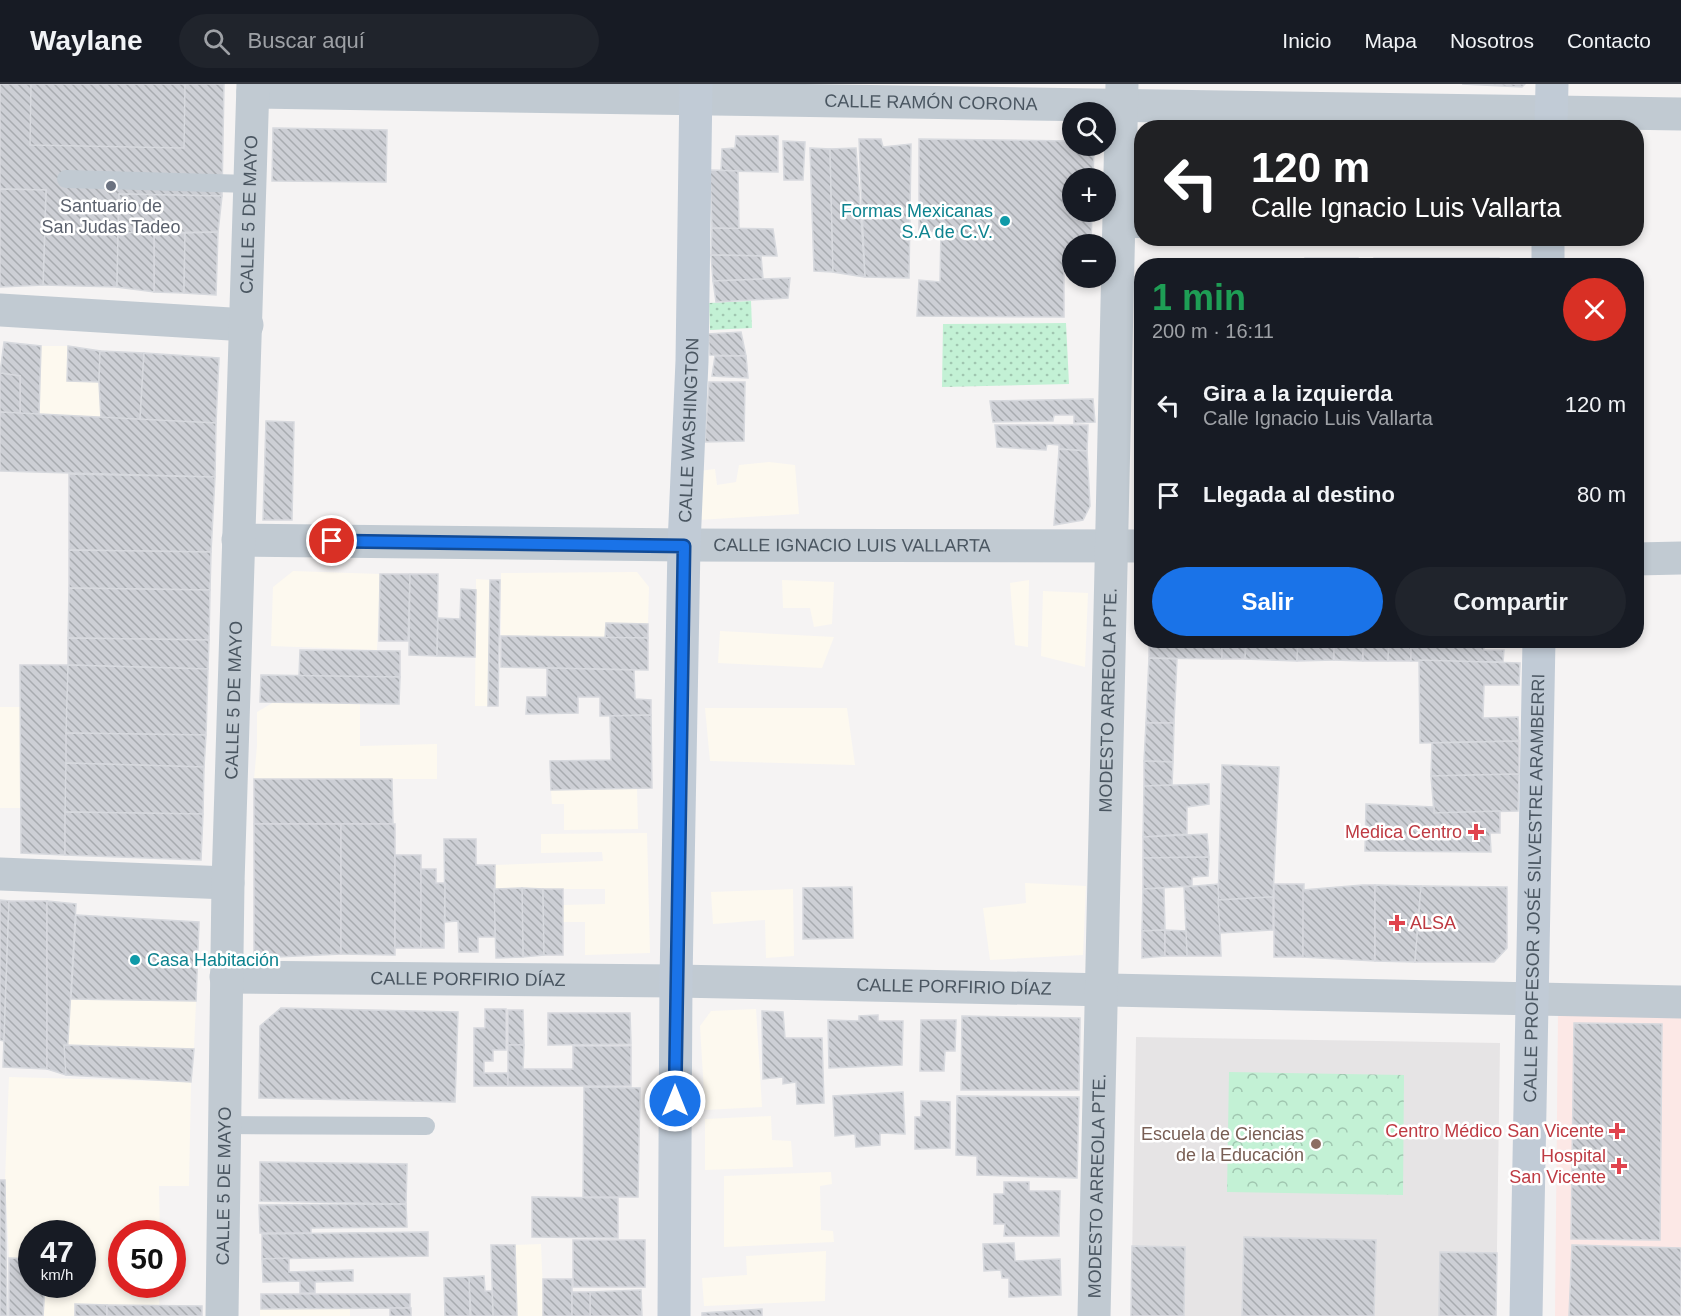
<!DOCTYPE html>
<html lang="es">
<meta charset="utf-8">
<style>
:root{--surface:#171b24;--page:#20242c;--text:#f1f3f6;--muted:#9ea1a6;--line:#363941;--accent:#1a73e8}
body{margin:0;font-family:Helvetica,sans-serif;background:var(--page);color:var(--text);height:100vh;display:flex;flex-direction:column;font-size:22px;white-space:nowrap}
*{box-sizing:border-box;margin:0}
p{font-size:20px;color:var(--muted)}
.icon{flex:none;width:33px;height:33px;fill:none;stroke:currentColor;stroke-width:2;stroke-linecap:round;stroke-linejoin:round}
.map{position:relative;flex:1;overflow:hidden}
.sheet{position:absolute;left:1134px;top:174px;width:510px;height:390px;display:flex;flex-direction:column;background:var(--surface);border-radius:24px;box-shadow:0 3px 9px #0003}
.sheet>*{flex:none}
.guide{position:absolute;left:1134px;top:36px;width:510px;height:126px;border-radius:24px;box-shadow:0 3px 9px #0003;background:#202124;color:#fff;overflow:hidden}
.buttons{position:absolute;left:1062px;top:18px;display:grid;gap:12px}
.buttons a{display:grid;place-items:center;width:54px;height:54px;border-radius:50%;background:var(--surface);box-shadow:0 3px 9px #0003;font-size:30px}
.speed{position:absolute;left:18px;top:1136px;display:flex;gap:12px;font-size:30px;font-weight:700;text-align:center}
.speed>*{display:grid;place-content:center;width:78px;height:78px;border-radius:50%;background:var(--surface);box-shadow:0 3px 9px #0003;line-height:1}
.speed small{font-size:15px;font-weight:400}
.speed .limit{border:9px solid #d22;background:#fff;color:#111}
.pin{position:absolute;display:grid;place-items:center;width:51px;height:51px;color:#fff;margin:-26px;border:3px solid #fff;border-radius:50%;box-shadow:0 2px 6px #0007}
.me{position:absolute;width:66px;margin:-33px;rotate:0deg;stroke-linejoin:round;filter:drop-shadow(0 0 4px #0008)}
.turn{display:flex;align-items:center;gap:21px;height:126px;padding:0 18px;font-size:27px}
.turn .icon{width:78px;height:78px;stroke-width:2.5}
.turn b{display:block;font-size:42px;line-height:51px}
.round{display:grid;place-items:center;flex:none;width:63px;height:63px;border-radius:32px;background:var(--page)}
.headline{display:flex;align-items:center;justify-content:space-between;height:102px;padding:0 18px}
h1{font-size:36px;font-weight:800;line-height:45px;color:#1e9e55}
.action{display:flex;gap:12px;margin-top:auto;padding:12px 18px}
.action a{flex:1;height:69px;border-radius:36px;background:var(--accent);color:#fff;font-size:24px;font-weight:800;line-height:69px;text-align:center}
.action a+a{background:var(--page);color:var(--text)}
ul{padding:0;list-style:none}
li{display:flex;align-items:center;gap:18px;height:90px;padding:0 18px}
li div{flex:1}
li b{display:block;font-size:22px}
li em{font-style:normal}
header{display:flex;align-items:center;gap:36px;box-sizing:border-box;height:84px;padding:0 30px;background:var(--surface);border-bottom:2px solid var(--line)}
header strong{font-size:28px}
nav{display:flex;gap:33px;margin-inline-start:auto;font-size:21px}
.search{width:420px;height:54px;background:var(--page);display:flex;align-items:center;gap:15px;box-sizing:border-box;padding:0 21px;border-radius:33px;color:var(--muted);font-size:22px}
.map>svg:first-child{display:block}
.commercial{fill:#fdf9ef}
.education{fill:#e6e4e5}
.medical{fill:#fce8e6}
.grass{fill:url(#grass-dots)}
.park{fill:url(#park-crowns)}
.building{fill:url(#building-back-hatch);stroke:#d7d9de;stroke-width:1.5}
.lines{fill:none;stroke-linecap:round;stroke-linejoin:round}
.service{stroke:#c1cad2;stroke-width:18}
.minor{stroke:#c1cad2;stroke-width:33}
.secondary{stroke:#c1cbd6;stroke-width:33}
.route-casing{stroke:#114b97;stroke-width:15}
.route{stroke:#1a73e8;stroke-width:10}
.worship-dot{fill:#6b7280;stroke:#fff;stroke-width:2}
.culture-dot{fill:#0f9aa8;stroke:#fff;stroke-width:2}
.health-dot{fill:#e0444e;stroke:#fff;stroke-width:2}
.education-dot{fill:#8d6e63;stroke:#fff;stroke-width:2}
.labels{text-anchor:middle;stroke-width:5;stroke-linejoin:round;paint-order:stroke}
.street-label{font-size:18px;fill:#4a5661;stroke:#fff}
.worship-label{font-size:18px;fill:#5b616d;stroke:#fff}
.culture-label{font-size:18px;fill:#0d838f;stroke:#fff;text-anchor:end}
.health-label{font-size:18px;fill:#be3a42;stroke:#fff;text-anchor:end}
.education-label{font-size:18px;fill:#785e54;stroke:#fff;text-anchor:end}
</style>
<header>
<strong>Waylane</strong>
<div class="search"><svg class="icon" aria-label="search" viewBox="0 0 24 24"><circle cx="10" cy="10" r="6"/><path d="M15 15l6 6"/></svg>Buscar aquí</div>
<nav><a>Inicio</a><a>Mapa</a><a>Nosotros</a><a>Contacto</a></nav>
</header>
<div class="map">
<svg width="1681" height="1232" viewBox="0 0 1681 1232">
<defs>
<pattern id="grass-dots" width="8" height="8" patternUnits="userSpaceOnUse" patternTransform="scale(1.5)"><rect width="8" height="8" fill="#c3f1d5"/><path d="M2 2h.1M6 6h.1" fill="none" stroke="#a0c6b0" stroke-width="1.8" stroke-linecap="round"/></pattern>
<pattern id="park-crowns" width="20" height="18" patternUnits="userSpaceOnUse" patternTransform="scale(1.5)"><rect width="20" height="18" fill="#c3f1d5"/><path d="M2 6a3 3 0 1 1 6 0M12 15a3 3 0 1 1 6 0" fill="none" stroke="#a0c6b0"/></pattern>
<pattern id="building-back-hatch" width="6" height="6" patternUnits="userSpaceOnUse" patternTransform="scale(1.5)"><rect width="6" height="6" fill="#cdcfd5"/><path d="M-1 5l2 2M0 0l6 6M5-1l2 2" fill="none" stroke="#a8abb0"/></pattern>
</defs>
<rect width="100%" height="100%" fill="#f5f3f3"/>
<!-- commercial -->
<g class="commercial">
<path d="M41,262h27l-1,35 32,1 2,37 -62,-5z"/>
<path d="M769,378l26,3 4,49 -101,6 1,-49 16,-2 2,16 19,-3 3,-17z"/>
<path d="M293,487l87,3 -3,76 -106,-4 2,-59z"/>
<path d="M637,488l12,15 -1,37 -42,-1 -1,15 -104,-2v-63z"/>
<path d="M476,495l14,1 -2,126h-13z"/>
<path d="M782,496l52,2 -2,42 -18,3 -4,-19h-27z"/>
<path d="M1029,496l-1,67 -13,-2 -5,-62z"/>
<path d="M1043,507l45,2 -3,74 -44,-11z"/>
<path d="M720,547l114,6 -12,31 -104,-5z"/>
<path d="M274,618l86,1v43l77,-2v35h-183l3,-33v-34z"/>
<path d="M0,623h20l1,101h-21z"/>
<path d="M705,624h142l8,57 -145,-4z"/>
<path d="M637,704l1,41 -74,1v-26h-12l-1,-14z"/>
<path d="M647,749l3,120 -65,2v-33h-22v-17l42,-1v-15h-111l1,-24 108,-4 -1,-9 -61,1v-19z"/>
<path d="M1025,799l61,3 -3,69 -93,5 -7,-52 43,-5z"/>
<path d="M793,805l1,67 -28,2 -1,-38 -52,4 -2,-32z"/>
<path d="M71,915l125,2 -2,48 -130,-4z"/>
<path d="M756,925l6,98 -57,3 -5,-84 11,-15z"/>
<path d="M9,993l182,5 -2,104h-30l1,47h-38v51h38l-1,25 -84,-5 -1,12h-30l1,-32h37v-51h-50l-1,26 -22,-1 -4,-78z"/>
<path d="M771,1032l1,24 19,1 2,26 -88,3v-51z"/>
<path d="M831,1088l1,12 -12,2 1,44 12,1 1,11 -110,5v-71z"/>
<path d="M541,1160l3,72h-28l-1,-71z"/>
<path d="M826,1167l-1,50 -121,5 -2,-28 45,-3 -1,-19z"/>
<path d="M350,1223v9h-90v-8z"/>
</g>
<!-- education -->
<path class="education" d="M1136,953l364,6 -4,273h-365z"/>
<!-- medical -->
<path class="medical" d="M1558,930l123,1v301h-126z"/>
<!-- grass -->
<g class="grass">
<path d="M751,217l1,27 -42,2 -1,-27z"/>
<path d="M1066,239l3,61 -127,3 1,-63z"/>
</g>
<!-- park -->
<path class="park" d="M1229,988l175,3 -1,120 -176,-3z"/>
<!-- building -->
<g class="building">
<path d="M0,0h224l-2,112 -103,-2 -2,93 -74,-2 3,-95 -46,-1z"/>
<path d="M31,0h154l-1,64 -154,-3z"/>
<path d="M1462,0h63l-3,3z"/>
<path d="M273,44l114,2 -1,52 -114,-1z"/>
<path d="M736,52h42v36l-57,-1 1,-22 13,-1z"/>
<path d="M859,55h22l2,8 28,-3 -2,134 -44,-1z"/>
<path d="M919,55l153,2v5h22l-1,32h-21v34h20l-1,32h-19v14h-8v59l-147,-1 2,-36 21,2 1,-51 -22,1z"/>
<path d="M783,57l22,1 -2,38h-19z"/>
<path d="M810,64l20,1 3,123 -19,-1z"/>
<path d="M856,64l9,129 -32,-5 -3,-123z"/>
<path d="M710,86l28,1 1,58 -27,-1z"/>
<path d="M0,105l46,1 -3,95 -43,2z"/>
<path d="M119,110l103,2 -4,36 -100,1z"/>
<path d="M712,144l61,1 4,27 -66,-1z"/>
<path d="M154,148l31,1 -1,60 -30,-1z"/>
<path d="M154,148v60l-37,-5 1,-54z"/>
<path d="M218,148l-2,63 -32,-2 1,-60z"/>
<path d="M711,171l50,1 2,23 -50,2z"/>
<path d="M1305,174h53v7h16v-7h125v8h-213l19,-1z"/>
<path d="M790,194l-2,20 -72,4 -3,-21z"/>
<path d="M741,248l5,24 -36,-1 -2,-21z"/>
<path d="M4,258l37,4 -2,68h-19v-38l-20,-3z"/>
<path d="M68,262l32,5 -1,31 -32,-1z"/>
<path d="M100,267l44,2 -4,67 -39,-1 -2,-37z"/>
<path d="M144,269l75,5 -3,65 -76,-3z"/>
<path d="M715,272h31l2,22 -36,-2z"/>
<path d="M0,289l20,3v38l-20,-2z"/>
<path d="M709,298h36l-1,59 -39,1z"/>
<path d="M1093,315l2,23 -21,1v-8h-20l-1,6 -60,1 -3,-21z"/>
<path d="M0,328l216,11 -1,54 -215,-6z"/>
<path d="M266,337l28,1 -2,98h-29z"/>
<path d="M995,341h93l-1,26 -28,-2v-4l-12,-1 -1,6 -49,-3z"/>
<path d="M1059,365l28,2 3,55 -7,14 -29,5z"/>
<path d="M69,390l146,3 -4,75 -142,-2z"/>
<path d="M69,466l142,2 -1,38 -141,-2z"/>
<path d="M380,490h30l-2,67h-29z"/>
<path d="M410,490h28l-1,82 -28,-1z"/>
<path d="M490,496h10l-2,126h-10z"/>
<path d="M69,504l141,2 -1,50 -141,-2z"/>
<path d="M461,505l15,1 -1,67 -38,-1 1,-38 22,1z"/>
<path d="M606,539l42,1v14h-43z"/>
<path d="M501,552l147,2v32l-147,-3z"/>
<path d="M68,554l141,2 -1,29 -140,-4z"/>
<path d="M1149,556h73v19l-73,-1z"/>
<path d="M1222,556h24l-1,19h-23z"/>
<path d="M1246,556h52l-1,21 -52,-2z"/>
<path d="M1298,556h36v20l-37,1z"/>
<path d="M1334,556h29v21l-29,-1z"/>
<path d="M1363,556h26l-1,21h-25z"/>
<path d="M1389,556h22v21h-23z"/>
<path d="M1411,556h73v10h20l-1,12 -92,-1z"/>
<path d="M300,566l100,1v26l-101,-1z"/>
<path d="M1149,574l28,1 -3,64h-28z"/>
<path d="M1419,576l101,3 -1,22h-35l-1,33 35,-1 1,24 -99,2z"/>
<path d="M20,581h48l-3,190 -44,-2z"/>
<path d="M68,581l140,4 -2,66 -140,-2z"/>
<path d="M547,584l87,2 1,29 16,1v15l-51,1v-19h-22v16l-52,1 1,-17h20z"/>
<path d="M261,591l139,2 -1,27 -139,-2z"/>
<path d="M651,631l1,73 -101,2 -1,-29 61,-1 -1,-44z"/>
<path d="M1146,639h28l-1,39 -29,-1z"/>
<path d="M66,649l140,2 -2,32 -138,-4z"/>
<path d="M1519,657v33l-88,2 1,-33z"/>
<path d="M1144,677l29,1 -1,23 -28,1z"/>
<path d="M66,679l138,4 -1,47 -138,-2z"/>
<path d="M1222,681l57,2 -6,130 -55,3z"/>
<path d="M1519,690l-1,37 -84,2 -3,-37z"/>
<path d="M254,695h138l1,45h-139z"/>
<path d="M1209,700v20l-22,3v27l-44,3 1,-51z"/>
<path d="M1366,720l68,3v6l66,-2v22h-10l1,19 -126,-1z"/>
<path d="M65,728l138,2 -2,46 -136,-5z"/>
<path d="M254,740h87v130l-87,4z"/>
<path d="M341,740h54v131l-54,-1z"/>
<path d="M1207,750l2,23 -66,1v-21z"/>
<path d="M444,755h32v26h19v72h-17v15h-19l-1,-31 -13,1z"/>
<rect x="395" y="771" width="26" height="93"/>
<path d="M1209,773l-1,19 -16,1v9l-49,3v-31z"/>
<path d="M421,785h15v14h9l-1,65h-23z"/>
<path d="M1218,800l3,72h-34l-3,-69z"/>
<path d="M1274,800h30l-1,73h-29z"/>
<path d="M1363,801h12v76l-72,-4v-67z"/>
<path d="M1375,801l46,1 -6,76 -40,-1z"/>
<path d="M1421,802l86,1v61l-13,14h-79z"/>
<path d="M852,803l1,51 -50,1v-51z"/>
<path d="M522,804l21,1 1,66 -21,2z"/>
<path d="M522,804l1,69 -27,1 -2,-69z"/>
<path d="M1164,804l1,42 -23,1 1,-42z"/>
<path d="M543,805h20v66h-19z"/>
<path d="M1273,813v33l-53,3 -2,-33z"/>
<path d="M0,816l9,1 -5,140 -4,-1z"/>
<path d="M9,817h38v168l-44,-2z"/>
<path d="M47,817l29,3 -10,171 -19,-6z"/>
<path d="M76,831l123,7 -3,79 -125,-2z"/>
<path d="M1165,846v26l-23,2v-27z"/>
<path d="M1165,846l21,1 1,25h-22z"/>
<path d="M281,924l177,4 -3,90 -196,-4 1,-72z"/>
<path d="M485,925h21v41h-13v11h-9v12h24v13h-34v-58h11z"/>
<path d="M508,926h15l1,35h-16z"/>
<path d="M762,927l21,1 2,26h37l2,65 -27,1 -1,-22 -13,2v-7l-20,2z"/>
<path d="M548,929h82l1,31 -83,1z"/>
<path d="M878,931v6h25l-1,44 -73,3 -1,-48 31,1v-5z"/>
<path d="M962,932l118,2 -1,72h-118z"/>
<path d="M921,936h35l-1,31h-10l-1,20h-24z"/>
<path d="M1574,939l88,1 -2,216 -89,-1z"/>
<path d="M64,961l130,4 -3,33 -125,-7z"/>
<path d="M508,961h16l-1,24h50v-23h58v40h-123z"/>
<path d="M584,1003l56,1 -2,109h-55z"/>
<path d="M903,1008l2,42 -25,-1v12l-24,2 -1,-13 -20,2 -2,-40z"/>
<path d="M957,1012l122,1 -2,81 -100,-3v-19l-21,-1z"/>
<path d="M921,1017l29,1v46l-35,1v-32h6z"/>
<path d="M260,1078l147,2 -1,40 -146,-3z"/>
<path d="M0,1096h5l2,136h-7z"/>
<path d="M1004,1098h25v9h31l-1,45h-55l1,-12h-11v-30h10z"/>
<path d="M532,1113l86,1v40l-86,-1z"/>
<path d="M406,1120l1,23 -96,1v5h-51l-1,-28z"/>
<path d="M428,1148v24l-166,3v-25z"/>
<path d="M1244,1153l132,3 -2,76h-132z"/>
<rect x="573" y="1156" width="72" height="47"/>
<path d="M1014,1159l1,18 45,-2 1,36 -52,2v-19h-7l-1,-8 -17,1 -1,-27z"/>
<path d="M491,1161h24l2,71h-24z"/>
<path d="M1572,1161l109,3v68h-112z"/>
<path d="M1132,1162l53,1 -1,69h-53z"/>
<path d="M1440,1168l57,1 -1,63h-57z"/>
<path d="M9,1174l23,1v25h13l-2,32h-34z"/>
<path d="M289,1174v14l64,-2v11l-38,1v11h-15v-12l-37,1 -1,-23z"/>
<path d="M484,1192l1,15h7l1,25h-22l-2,-39z"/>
<path d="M469,1193l1,39h-25l-1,-38z"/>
<rect x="543" y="1195" width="29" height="37"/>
<path d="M641,1206l1,26h-52v-24z"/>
<rect x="572" y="1208" width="18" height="24"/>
<path d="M261,1210h149v14l-149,1z"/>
<path d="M75,1220l32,1v11h-32z"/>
<path d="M107,1221l95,1v10h-95z"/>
<rect x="390" y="1224" width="21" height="8"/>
<path d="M762,1225v7h-60v-3z"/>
</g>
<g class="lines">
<!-- service -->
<g class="service">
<path d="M66,95l185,5"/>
<path d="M1118,145h24"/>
<path d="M224,1041l202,1"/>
</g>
<!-- minor -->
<g class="minor">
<path id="s1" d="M253,8l1428,22"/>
<path d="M0,226l247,15"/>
<path id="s2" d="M238,456l446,5 458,1"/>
<path d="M1636,475l45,-1"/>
<path d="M0,790l228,9"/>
<path id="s3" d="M226,893l450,4 1005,21"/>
<path id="s4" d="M222,1232l6,-433 25,-799"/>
<path id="s5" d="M1094,1232l28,-1232"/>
</g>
<!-- secondary -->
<g class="secondary">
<path d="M1551,44l1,-44"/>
<path d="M1548,182v-28"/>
<path id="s6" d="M674,1232l2,-335 8,-436 8,-184 4,-277"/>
<path id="s7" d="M1526,1232l13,-676"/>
</g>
</g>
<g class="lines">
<!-- route casing -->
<g class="route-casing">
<path id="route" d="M332,457l352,5 -9,555"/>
</g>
<!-- route -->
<use href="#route" class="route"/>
</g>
<!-- markers -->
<circle class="worship-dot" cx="111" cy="102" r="6"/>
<g class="culture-dot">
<circle cx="1005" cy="137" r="6"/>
<circle cx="135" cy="876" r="6"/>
</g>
<g class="health-dot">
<path d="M1473 739h6v6h6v6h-6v6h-6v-6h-6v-6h6z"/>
<path d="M1394 830h6v6h6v6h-6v6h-6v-6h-6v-6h6z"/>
<path d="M1614 1038h6v6h6v6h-6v6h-6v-6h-6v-6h6z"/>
<path d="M1616 1073h6v6h6v6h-6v6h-6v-6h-6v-6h6z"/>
</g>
<circle class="education-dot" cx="1316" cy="1060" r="6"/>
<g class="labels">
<!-- street labels -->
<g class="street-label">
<text dy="6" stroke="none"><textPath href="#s1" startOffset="678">CALLE RAMÓN CORONA</textPath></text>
<text dy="6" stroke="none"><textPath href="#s4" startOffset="1102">CALLE 5 DE MAYO</textPath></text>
<text dy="6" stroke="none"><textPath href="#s6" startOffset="886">CALLE WASHINGTON</textPath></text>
<text dy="6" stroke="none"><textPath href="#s2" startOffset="614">CALLE IGNACIO LUIS VALLARTA</textPath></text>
<text dy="6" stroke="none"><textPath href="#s4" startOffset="616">CALLE 5 DE MAYO</textPath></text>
<text dy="6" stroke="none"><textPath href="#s5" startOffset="616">MODESTO ARREOLA PTE.</textPath></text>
<text dy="6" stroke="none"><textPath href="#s7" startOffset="428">CALLE PROFESOR JOSÉ SILVESTRE ARAMBERRI</textPath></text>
<text dy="6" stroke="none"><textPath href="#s3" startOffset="242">CALLE PORFIRIO DÍAZ</textPath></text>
<text dy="6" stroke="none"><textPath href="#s3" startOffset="728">CALLE PORFIRIO DÍAZ</textPath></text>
<text dy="6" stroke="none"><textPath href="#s4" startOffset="130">CALLE 5 DE MAYO</textPath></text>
<text dy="6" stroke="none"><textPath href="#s5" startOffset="130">MODESTO ARREOLA PTE.</textPath></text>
</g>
<!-- worship labels -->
<g class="worship-label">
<text x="111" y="128">Santuario de<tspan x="111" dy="21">San Judas Tadeo</tspan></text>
</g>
<!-- culture labels -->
<g class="culture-label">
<text x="993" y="133">Formas Mexicanas<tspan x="993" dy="21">S.A de C.V.</tspan></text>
<text x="147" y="882" text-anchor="start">Casa Habitación</text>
</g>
<!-- health labels -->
<g class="health-label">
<text x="1462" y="754">Medica Centro</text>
<text x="1410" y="845" text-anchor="start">ALSA</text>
<text x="1604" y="1053">Centro Médico San Vicente</text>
<text x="1606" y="1078">Hospital<tspan x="1606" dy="21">San Vicente</tspan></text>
</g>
<!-- education labels -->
<g class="education-label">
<text x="1304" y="1056">Escuela de Ciencias<tspan x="1304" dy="21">de la Educación</tspan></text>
</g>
</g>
</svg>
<div class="buttons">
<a><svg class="icon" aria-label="search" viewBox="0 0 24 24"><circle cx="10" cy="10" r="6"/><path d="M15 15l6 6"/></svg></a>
<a>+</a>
<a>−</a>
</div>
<div class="speed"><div>47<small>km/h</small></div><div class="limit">50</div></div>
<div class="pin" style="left:332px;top:457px;background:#d93025"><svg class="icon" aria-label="arrive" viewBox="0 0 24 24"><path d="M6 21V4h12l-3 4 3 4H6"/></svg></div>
<svg class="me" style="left:675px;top:1017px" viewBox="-20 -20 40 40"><circle r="17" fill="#1a73e8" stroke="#fff" stroke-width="3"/><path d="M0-11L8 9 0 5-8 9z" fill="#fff"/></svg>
<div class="guide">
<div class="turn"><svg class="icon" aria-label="left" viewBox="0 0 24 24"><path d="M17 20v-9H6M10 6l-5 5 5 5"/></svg><div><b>120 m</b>Calle Ignacio Luis Vallarta</div></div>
</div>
<section class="sheet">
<div class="headline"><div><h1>1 min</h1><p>200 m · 16:11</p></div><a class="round" style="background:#d93025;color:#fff"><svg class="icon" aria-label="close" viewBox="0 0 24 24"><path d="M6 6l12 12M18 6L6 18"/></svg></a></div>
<ul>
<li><svg class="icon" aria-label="left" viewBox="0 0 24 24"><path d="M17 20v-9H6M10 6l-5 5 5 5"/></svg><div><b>Gira a la izquierda</b><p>Calle Ignacio Luis Vallarta</p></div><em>120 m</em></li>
<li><svg class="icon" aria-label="arrive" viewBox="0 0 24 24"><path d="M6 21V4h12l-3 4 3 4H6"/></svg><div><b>Llegada al destino</b></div><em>80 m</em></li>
</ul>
<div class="action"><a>Salir</a><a>Compartir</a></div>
</section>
</div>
